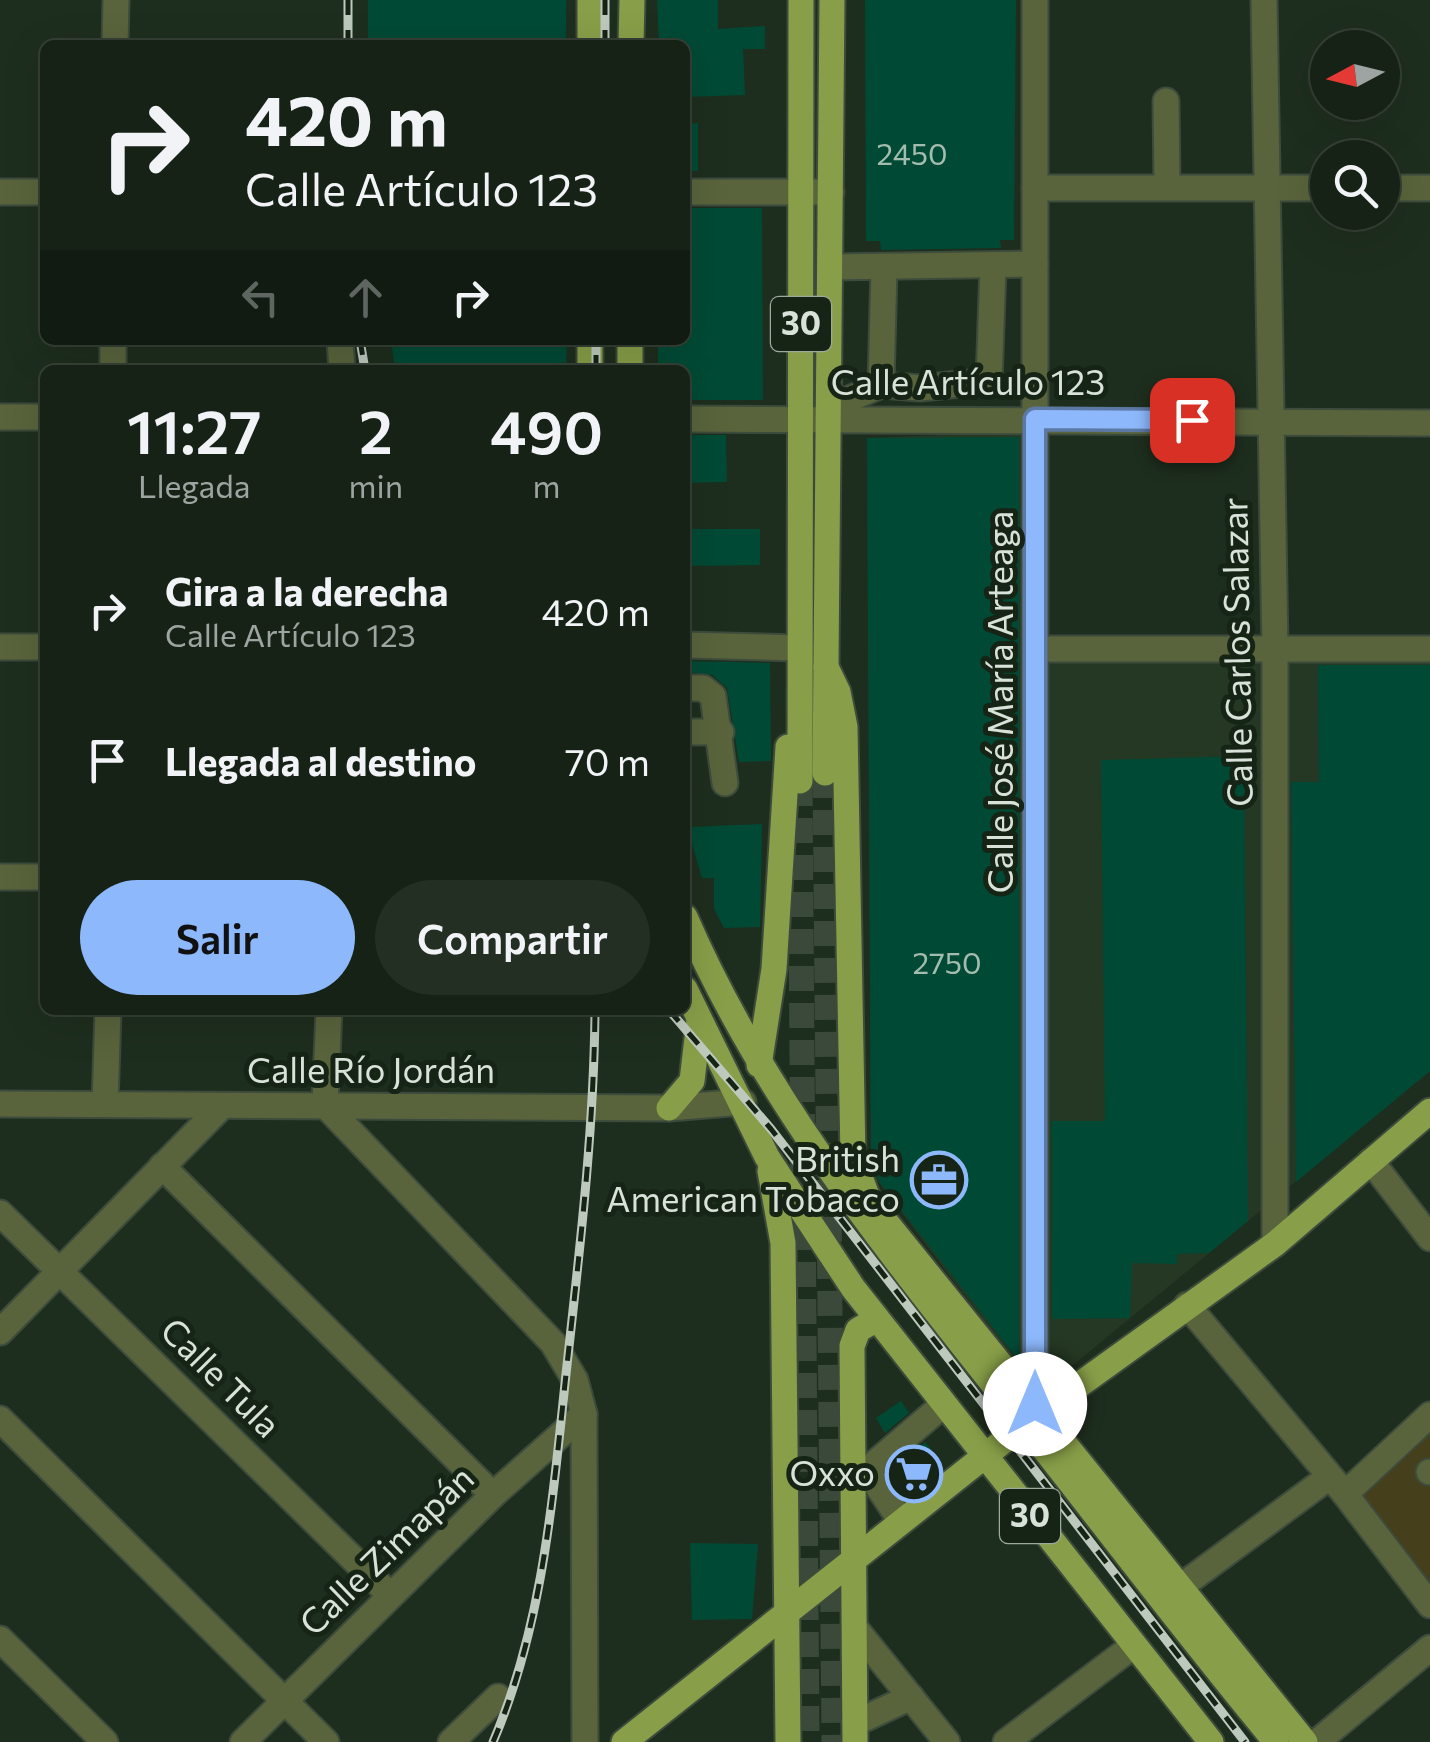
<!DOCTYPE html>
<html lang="es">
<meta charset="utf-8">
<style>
:root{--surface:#162216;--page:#232f23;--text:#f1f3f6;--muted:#9ea4a1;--line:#353f35;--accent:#8db9fc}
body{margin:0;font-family:Commissioner,sans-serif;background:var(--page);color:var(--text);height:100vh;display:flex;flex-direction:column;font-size:38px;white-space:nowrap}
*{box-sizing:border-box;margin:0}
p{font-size:32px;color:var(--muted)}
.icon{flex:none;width:55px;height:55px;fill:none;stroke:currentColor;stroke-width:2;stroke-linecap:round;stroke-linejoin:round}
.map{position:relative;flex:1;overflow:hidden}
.details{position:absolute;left:40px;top:365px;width:650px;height:650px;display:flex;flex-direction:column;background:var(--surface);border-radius:15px;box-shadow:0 10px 40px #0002,0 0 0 2px var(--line)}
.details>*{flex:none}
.hud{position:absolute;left:40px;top:40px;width:650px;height:305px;border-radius:15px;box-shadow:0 10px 40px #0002,0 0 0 2px var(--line);background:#162216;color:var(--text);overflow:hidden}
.needle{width:65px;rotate:263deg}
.controls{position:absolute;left:1310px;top:30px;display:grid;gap:20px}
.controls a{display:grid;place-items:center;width:90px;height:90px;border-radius:50%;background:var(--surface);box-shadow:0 10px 40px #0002,0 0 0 2px var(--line);font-size:50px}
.pin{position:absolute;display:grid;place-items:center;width:85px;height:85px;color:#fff;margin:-42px;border-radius:20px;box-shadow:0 5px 15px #0006}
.me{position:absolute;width:110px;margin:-55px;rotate:0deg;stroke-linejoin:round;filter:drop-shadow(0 0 8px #0008)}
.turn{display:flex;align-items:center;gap:35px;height:210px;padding:0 40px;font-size:45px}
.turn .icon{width:130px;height:130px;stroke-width:2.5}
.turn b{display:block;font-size:70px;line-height:85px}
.lanes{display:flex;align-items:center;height:95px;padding:0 40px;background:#0003;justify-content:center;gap:50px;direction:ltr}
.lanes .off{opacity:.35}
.eta{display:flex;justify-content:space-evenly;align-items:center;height:170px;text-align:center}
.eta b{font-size:60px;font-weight:600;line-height:70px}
.action{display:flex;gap:20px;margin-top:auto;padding:20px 40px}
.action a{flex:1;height:115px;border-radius:60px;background:var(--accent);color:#111;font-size:40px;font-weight:600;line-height:115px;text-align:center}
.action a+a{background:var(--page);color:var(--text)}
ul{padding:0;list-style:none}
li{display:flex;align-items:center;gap:30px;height:150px;padding:0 40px}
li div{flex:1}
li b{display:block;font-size:38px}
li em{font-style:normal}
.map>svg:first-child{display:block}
.built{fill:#243823}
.green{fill:#463f1c}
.building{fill:#004a35}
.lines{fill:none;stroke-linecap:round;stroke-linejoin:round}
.major-tunnel{stroke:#3a493a;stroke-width:25;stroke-dasharray:25 12;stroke-linecap:butt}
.minor-casing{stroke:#3c4b3c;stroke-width:29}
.major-casing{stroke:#3c4b3c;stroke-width:29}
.minor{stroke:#59643c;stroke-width:25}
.major{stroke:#889e48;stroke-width:25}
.rail-casing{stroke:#bec9be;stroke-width:9}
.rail{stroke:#152415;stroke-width:5;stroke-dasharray:15;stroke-linecap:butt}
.route-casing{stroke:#5c78a4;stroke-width:25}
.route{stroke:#8db9fc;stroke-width:18}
.labels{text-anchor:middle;stroke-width:10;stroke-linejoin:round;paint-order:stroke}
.number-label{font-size:30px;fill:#a2bcaf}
.shield{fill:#152415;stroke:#9ea99e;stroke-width:2.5}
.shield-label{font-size:32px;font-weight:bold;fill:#d8e2d8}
.street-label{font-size:35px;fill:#d8e2d8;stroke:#152415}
.poi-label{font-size:35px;fill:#d8e2d8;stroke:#152415;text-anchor:end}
</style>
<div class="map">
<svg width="1430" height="1742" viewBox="0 0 1430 1742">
<rect width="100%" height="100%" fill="#1e2e1e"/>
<!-- built -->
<path class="built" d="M1020,432l2,231h408v408l-375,309 -28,-2 -156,-206 -4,-734z"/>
<!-- green -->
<path class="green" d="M1430,1429v157l-72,-92z"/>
<!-- building -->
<g class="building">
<rect x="368" y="0" width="198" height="45"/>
<path d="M657,0h61v29l47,-3v23h-22l2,46 -60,2v-52h-26z"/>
<path d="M865,0h151l-2,240h-14l1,8 -120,2 -1,-9h-14z"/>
<path d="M698,123v48h-13v-47z"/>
<path d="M685,208h77l1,192h-78v-30h-27v-30h27z"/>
<path d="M391,340h176l-1,30h-171z"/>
<path d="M685,435h41l1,47 -42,1z"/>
<path d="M1019,437v924l-139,-178 -9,-23 -4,-722z"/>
<path d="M685,529h75v36l-75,1z"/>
<path d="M685,661l85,2 1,98 -32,1 -12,-74 -15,-13 -27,-3z"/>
<path d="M1318,665h112v406l-134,111 -5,-400h28z"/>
<path d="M1244,756l4,465 -39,32 -32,1v10l-45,-1 -2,55 -78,1 -1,-198h54l-4,-361z"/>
<path d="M762,824l-2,103 -36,1 -10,-19v-31h-12l-15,-51z"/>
<path d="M901,1401l8,12 -24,20 -9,-15z"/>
<path d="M925,1442l17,21 -32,23 -14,-19z"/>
<path d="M690,1543l68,1 -6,75 -60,1z"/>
</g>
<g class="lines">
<!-- major-tunnel -->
<g class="major-tunnel">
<path d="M825,773l9,969"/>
<path d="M800,781l7,961"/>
</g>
<!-- minor casing -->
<g class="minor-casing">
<g id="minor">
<path d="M1264,0l11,649v595"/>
<path d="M115,45l1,-45"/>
<path d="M1166,101l1,86"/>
<path d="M1035,188h293"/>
<path d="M1382,188h48"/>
<path d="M0,192h45"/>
<path d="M685,192h146"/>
<path d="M831,267l204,-3"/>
<path d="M884,268l-3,117 39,3 69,-7 4,-114"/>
<path d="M113,340v30"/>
<path d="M340,340l2,30"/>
<path d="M831,407l50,-22"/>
<path d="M0,417h45"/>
<path d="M685,419l745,4"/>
<path d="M685,645l115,3"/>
<path d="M0,647h45"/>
<path d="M1036,649h394"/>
<path d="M685,688h18l10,8 12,87"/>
<path d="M685,732h36"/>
<path d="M0,877h45"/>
<path d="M329,1010l-4,95 228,238 22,37 9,34 1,328"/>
<path d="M0,1104l669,4 74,-6"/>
<path d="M105,1104l3,-94"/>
<path d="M1371,1161l59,77"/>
<path d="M162,1166l331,329"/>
<path d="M0,1213l390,382"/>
<path d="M1187,1305l158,189 85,111"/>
<path d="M0,1332l222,-226"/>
<path d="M1035,1404v-1404"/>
<path d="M0,1419l326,323"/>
<path d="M1429,1472h1"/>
<path d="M1345,1494l85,-79"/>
<path d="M901,1521l-34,-51 76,-65"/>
<path d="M1164,1599l165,-122"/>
<path d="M855,1628l92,114"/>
<path d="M0,1639l105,103"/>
<path d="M855,1723l56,-26"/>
<path d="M243,1742l250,-247 91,-81"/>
<path d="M451,1742l47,-45"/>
<path d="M1006,1742l127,-96"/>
<path d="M1317,1742l113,-94"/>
</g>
</g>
<!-- major casing -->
<g class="major-casing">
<g id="major">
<path d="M590,45v-45"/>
<path d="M631,45l1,-45"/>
<path d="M590,340v30"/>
<path d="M630,370v-30"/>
<path d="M826,667l12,25 7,35 8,431 16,43 436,541"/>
<path d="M825,773l7,-773"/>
<path d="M800,781l1,-781"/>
<path d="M685,917c79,183 204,335 327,491 88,111 173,225 264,334"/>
<path d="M685,989l82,168 86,131 358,454"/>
<path d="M759,1065l15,-96 14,-222"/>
<path d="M669,1108l23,-27 7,-60"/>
<path d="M770,1171l13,72 5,499"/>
<path d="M624,1742l401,-318 250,-180 155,-133"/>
<path d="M855,1742l-3,-396 6,-16 19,-11"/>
</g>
</g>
<!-- minor -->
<use href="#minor" class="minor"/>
<!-- major -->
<use href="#major" class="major"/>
<!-- rail casing -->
<g class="rail-casing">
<g id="rail">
<path d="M348,0v45"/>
<path d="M605,0v45"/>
<path d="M360,340l5,30"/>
<path d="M596,370v-30"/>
<path d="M669,1010l102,119 474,613"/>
<path d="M493,1742c51,-119 60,-249 74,-377 13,-118 27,-236 28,-355"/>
</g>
</g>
<!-- rail -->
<use href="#rail" class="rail"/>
</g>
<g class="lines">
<!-- route casing -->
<g class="route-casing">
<path id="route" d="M1035,1404v-985l157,1"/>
</g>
<!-- route -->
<use href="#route" class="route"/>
</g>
<!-- icons -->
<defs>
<g id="office-ring" transform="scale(2.875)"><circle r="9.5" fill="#152415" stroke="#8db9fc" stroke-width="1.5"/><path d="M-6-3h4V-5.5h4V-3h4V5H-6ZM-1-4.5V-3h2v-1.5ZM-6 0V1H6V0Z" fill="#8db9fc"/></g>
<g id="supermarket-ring" transform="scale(2.875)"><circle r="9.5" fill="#152415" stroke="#8db9fc" stroke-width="1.5"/><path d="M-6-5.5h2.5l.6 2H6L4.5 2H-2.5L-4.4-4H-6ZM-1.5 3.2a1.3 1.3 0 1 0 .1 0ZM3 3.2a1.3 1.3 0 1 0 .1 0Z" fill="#8db9fc"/></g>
</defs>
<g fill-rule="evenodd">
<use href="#office-ring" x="939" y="1180"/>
<use href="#supermarket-ring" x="914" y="1474"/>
</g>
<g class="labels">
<!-- number labels -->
<g class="number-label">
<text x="912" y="165">2450</text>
<text x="947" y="974">2750</text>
</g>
<!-- shield labels -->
<g class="shield">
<rect x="771" y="297" width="60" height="54" rx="8"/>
<rect x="1000" y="1489" width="60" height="54" rx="8"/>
</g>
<g class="shield-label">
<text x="801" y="335">30</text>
<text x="1030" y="1527">30</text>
</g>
<!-- street labels -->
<g class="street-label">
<text x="968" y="395">Calle Artículo 123</text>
<text transform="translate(1238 652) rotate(-91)" y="12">Calle Carlos Salazar</text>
<text transform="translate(1001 702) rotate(-90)" y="12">Calle José María Arteaga</text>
<text x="371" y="1083">Calle Río Jordán</text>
<text transform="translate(220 1378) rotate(45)" y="12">Calle Tula</text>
<text transform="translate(387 1551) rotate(-44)" y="12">Calle Zimapán</text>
</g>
<!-- poi labels -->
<g class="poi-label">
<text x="900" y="1172">British<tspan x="900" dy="40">American Tobacco</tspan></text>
<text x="875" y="1486">Oxxo</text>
</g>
</g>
</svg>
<div class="controls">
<a><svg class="needle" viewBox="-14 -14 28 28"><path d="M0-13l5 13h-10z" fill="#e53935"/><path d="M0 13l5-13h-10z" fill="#9ea4a1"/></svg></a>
<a><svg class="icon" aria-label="search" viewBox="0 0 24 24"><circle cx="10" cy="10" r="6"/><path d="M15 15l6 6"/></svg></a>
</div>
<div class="pin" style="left:1192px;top:420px;background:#d93025"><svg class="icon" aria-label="arrive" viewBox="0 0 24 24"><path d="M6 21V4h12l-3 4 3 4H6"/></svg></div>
<svg class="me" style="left:1035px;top:1404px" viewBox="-20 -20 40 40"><circle r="19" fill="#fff"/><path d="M0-13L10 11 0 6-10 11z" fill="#8db9fc"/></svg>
<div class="hud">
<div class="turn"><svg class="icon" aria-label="right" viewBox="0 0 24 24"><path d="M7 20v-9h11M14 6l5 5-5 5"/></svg><div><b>420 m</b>Calle Artículo 123</div></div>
<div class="lanes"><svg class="icon off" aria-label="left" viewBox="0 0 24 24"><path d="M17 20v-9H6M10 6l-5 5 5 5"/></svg><svg class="icon off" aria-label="ahead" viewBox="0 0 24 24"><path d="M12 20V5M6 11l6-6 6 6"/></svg><svg class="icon" aria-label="right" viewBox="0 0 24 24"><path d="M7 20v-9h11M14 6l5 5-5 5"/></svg></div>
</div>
<section class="details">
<div class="eta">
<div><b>11:27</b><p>Llegada</p></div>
<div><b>2</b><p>min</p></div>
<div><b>490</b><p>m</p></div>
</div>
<ul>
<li><svg class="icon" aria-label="right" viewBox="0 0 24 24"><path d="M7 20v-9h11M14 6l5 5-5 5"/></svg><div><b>Gira a la derecha</b><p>Calle Artículo 123</p></div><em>420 m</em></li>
<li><svg class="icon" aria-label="arrive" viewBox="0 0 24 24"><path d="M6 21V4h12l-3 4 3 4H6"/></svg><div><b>Llegada al destino</b></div><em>70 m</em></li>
</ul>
<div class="action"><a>Salir</a><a>Compartir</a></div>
</section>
</div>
